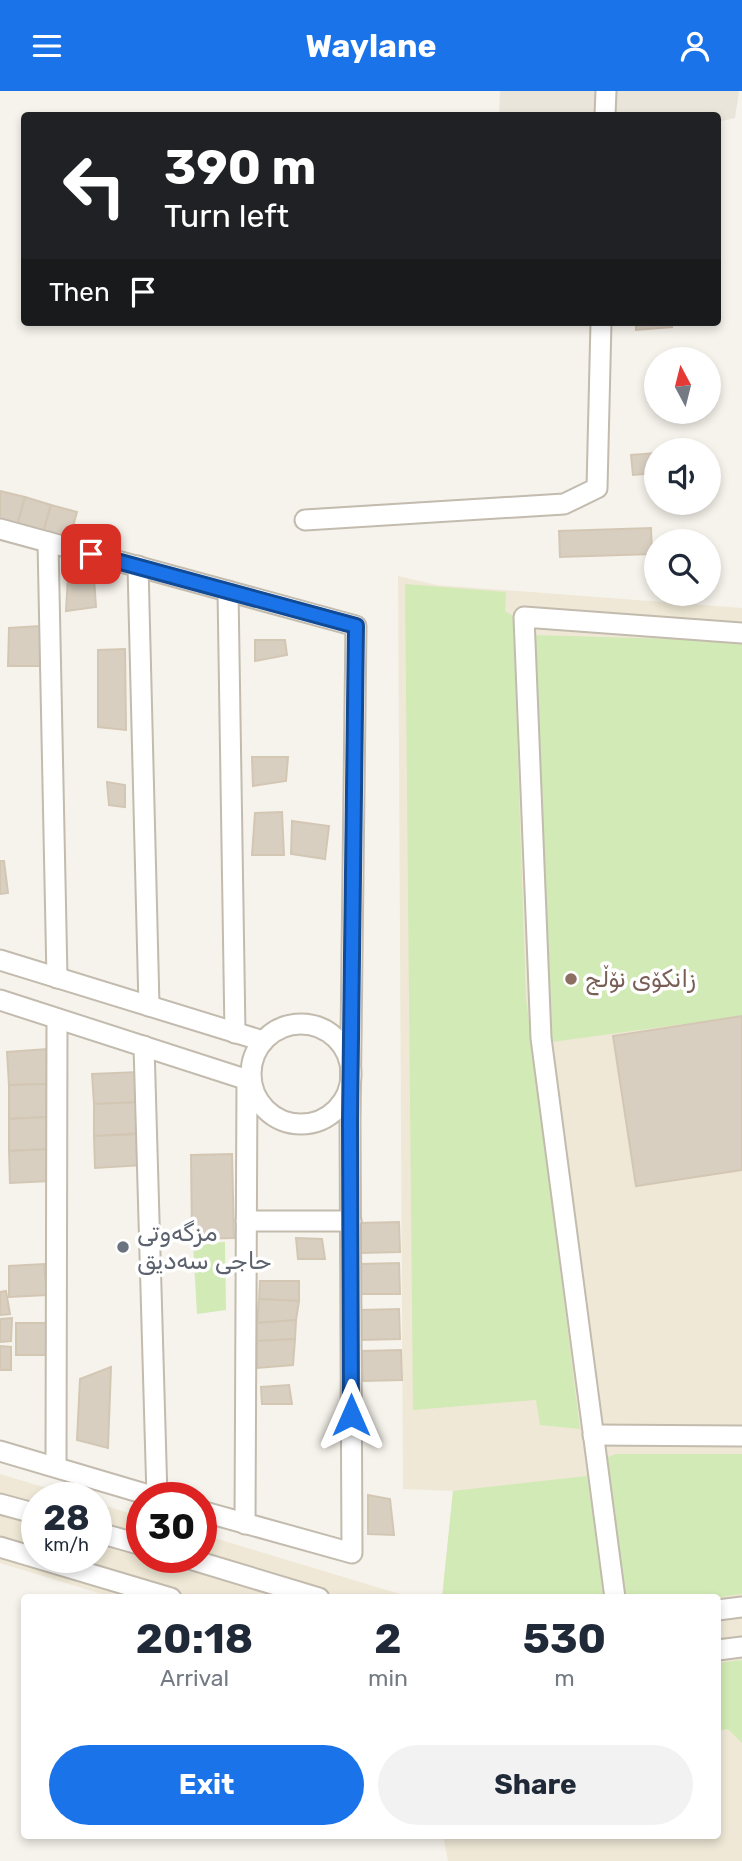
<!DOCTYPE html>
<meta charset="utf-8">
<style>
:root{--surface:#fff;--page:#f2f2f3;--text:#1f2937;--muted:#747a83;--accent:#1a73e8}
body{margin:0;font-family:Rubik,Vazirmatn,sans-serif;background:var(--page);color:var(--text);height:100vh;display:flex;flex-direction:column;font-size:26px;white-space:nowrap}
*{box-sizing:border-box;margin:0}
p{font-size:23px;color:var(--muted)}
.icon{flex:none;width:38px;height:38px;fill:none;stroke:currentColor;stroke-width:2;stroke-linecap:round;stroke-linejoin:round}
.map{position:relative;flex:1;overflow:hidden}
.drawer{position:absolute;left:21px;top:1503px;width:700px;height:245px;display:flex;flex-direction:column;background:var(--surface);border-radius:7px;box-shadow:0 4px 10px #0003}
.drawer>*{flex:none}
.banner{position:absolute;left:21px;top:21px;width:700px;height:214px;border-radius:7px;box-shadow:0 4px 10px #0003;background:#202124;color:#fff;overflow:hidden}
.needle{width:46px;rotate:353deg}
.tools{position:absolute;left:644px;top:256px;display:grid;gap:14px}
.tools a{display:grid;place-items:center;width:77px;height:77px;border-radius:50%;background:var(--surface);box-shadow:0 4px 10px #0003;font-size:35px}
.speed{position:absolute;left:21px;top:1391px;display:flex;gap:14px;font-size:35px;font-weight:700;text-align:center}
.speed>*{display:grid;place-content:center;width:91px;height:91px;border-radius:50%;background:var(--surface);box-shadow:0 4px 10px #0003;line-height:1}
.speed small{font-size:18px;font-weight:400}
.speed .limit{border:10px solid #d22;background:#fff;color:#111}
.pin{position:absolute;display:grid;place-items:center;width:60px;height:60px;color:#fff;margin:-30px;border-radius:14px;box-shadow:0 4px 10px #0006}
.me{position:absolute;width:77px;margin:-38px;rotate:0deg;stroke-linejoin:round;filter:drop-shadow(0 0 5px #0008)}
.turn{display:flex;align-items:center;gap:24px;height:147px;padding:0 28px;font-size:32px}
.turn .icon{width:91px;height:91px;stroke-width:2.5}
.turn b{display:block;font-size:49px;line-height:60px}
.then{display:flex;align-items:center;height:66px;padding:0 28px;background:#0003;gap:14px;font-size:26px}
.eta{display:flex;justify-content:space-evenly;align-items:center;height:119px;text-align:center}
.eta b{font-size:42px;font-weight:700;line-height:49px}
.cta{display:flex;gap:14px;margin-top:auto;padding:14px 28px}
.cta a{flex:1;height:80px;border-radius:42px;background:var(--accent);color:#fff;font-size:28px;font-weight:700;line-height:80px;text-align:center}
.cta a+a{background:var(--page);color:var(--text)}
header{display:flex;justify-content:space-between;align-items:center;height:91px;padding:0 28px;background:var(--accent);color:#fff;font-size:32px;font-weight:700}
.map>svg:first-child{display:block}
.residential{fill:#eae5da}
.education{fill:#efe8d6}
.green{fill:#d2eab5}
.building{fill:#d8cfc1;stroke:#d3c7b4;stroke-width:2}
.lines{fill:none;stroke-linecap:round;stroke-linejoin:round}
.minor-casing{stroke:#c2bbae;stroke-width:23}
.minor{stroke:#fff;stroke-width:19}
.route-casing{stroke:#114b97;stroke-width:18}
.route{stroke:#1a73e8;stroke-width:12}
.education-dot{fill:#8d6e63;stroke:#fff;stroke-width:2.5}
.worship-dot{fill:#6b7280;stroke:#fff;stroke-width:2.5}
.labels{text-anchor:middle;stroke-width:7;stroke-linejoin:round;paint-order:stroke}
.education-label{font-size:24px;fill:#785e54;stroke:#fff;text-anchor:start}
.worship-label{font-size:24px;fill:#5b616d;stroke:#fff;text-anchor:start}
</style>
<header><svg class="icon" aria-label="menu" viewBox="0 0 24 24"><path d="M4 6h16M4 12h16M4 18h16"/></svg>Waylane<svg class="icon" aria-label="person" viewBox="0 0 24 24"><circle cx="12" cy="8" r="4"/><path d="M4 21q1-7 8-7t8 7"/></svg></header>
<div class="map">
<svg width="742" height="1770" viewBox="0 0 742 1770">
<rect width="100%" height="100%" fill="#f6f3ec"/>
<!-- residential -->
<path class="residential" d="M500,0h239l-4,27 -17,4v-7h-219z"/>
<!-- education -->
<g class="education">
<path d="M398,485l39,9 305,23v1253h-294l-5,-25h275v-238h-276l11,-107 -50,-2z"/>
<path d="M0,1383l80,24h-43v59h59v-54l46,14v40h59v-23l212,64h-298l-115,-35z"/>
</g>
<!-- green -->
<g class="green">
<path d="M405,493l101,8 -1,19 8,5 13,382 54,431 -40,-4 -4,-25 -123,10z"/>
<path d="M534,544l208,6v375l-190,26 -5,-30z"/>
<path d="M225,1151l1,68 -29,4 -4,-70z"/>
<path d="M616,1363h126v140l-28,4h-91l-18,-140z"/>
<path d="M587,1385l17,122h-162l11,-107z"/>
<path d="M742,1569v83l-14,-14 -10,2v-68z"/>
</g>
<!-- building -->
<g class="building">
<path d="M636,231h36v5l-36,3z"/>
<path d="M656,362v20l-23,2 -2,-20z"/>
<path d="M0,400l25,6 -8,29 -17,-4z"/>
<path d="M25,406l26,8 -8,28 -26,-7z"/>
<path d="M51,414l26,7 -8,29 -26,-8z"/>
<path d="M651,437l1,26 -92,3 -1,-26z"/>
<path d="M68,486l26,1 2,29 -30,4z"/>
<path d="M40,535v40h-32l1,-38z"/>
<path d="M255,549h30l2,15 -32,6z"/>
<path d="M125,558l1,81 -28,-3v-77z"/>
<path d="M252,666h36l-2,24 -33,5z"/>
<path d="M107,691l18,3v22l-16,-2z"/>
<path d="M282,721l2,43h-32l3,-42z"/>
<path d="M292,730l37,5 -4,33 -34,-5z"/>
<path d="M0,770h4l4,32 -8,1z"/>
<path d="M742,925v154l-106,16 -23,-150z"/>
<path d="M47,958l1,35 -39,1 -2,-33z"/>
<path d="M139,981l3,30 -48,2 -2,-30z"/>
<path d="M48,993v33l-39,2v-34z"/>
<path d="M142,1011v31l-48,3v-32z"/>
<path d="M48,1026l2,32 -41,2v-32z"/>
<path d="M142,1043l1,31 -48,3 -1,-32z"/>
<path d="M50,1058l1,32 -41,2 -1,-32z"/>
<path d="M232,1063l2,84 -42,1 -1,-84z"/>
<path d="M399,1131l1,30 -39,1 -1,-30z"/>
<path d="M296,1147l26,1 3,20h-27z"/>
<path d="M399,1172l1,31h-39l-1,-30z"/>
<path d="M44,1173l3,31 -38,2v-31z"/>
<path d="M260,1190h39v20l-40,-2z"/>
<path d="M6,1200l4,23 -10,1v-23z"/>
<path d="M259,1208l40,2 -3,19 -39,3z"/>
<path d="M399,1218l1,30 -39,1 -1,-30z"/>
<path d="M12,1227l-1,23 -11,1v-23z"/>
<path d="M296,1229l-1,19 -38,2v-18z"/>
<rect x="16" y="1232" width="30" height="32"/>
<path d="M295,1248l-2,26 -36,3v-27z"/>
<path d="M0,1255l11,1v23h-11z"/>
<path d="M401,1259l1,30 -39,1 -1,-30z"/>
<path d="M111,1276l-3,81 -31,-8 3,-61z"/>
<path d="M289,1294l3,19h-30l-1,-17z"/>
<path d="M368,1404l22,4 4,36 -26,-1z"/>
</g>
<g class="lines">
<!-- minor casing -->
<g class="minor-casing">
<g id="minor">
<path d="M605,24l1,-24"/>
<path d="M305,429l259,-16 33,-16 4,-166"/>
<path d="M0,438l356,97 -6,495 2,432 -151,-42"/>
<path d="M48,451l9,436"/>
<path d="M138,475l11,440"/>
<path d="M228,500l7,442"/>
<path d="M0,869l263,81"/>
<path d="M0,909l251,81"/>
<circle cx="301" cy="983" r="50"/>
<path d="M144,955l13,451"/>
<path d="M246,1130h105"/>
<path d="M593,1344l149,1"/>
<path d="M0,1360l159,47"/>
<path d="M56,1376l1,-447"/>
<path d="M0,1413l37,10"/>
<path d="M245,1433l2,-445"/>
<path d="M96,1441l46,13"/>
<path d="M0,1456l171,51"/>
<path d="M183,1466l136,41"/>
<path d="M615,1507l-74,-560 -17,-421 218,16"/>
<path d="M718,1519l24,-3"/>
<path d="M718,1559l24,-3"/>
</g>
</g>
<!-- minor -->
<use href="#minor" class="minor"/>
</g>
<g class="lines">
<!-- route casing -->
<g class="route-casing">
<path id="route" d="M91,463l265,72 -6,495 1,294"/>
</g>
<!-- route -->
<use href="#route" class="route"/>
</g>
<!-- markers -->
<circle class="education-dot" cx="571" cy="888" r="7"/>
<circle class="worship-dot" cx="123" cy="1156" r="7"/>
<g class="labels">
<!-- education labels -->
<g class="education-label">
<text x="585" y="896">زانکۆی نۆڵج</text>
</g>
<!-- worship labels -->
<g class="worship-label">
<text x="137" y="1150">مزگەوتی<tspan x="137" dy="28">حاجی سەدیق</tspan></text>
</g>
</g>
</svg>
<div class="tools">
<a><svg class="needle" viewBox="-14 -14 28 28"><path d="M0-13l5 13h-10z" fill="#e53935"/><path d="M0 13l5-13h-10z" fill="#747a83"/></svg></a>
<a><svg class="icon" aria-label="sound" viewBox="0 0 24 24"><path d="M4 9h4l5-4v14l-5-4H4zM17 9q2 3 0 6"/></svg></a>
<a><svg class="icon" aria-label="search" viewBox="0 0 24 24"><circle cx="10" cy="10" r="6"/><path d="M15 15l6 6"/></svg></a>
</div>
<div class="speed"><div>28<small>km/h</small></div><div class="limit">30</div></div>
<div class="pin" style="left:91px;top:463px;background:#d93025"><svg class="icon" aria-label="arrive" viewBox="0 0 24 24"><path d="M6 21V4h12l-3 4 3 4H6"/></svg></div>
<svg class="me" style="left:351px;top:1324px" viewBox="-20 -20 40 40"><path d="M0-17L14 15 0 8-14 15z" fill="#1a73e8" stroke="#fff" stroke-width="4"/></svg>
<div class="banner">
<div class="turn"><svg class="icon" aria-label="left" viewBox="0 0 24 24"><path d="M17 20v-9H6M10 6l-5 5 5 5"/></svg><div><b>390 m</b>Turn left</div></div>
<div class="then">Then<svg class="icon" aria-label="arrive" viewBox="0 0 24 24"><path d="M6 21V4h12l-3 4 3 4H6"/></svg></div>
</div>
<section class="drawer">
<div class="eta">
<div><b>20:18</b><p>Arrival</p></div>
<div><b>2</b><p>min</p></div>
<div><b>530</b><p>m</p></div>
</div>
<div class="cta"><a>Exit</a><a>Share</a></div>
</section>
</div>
